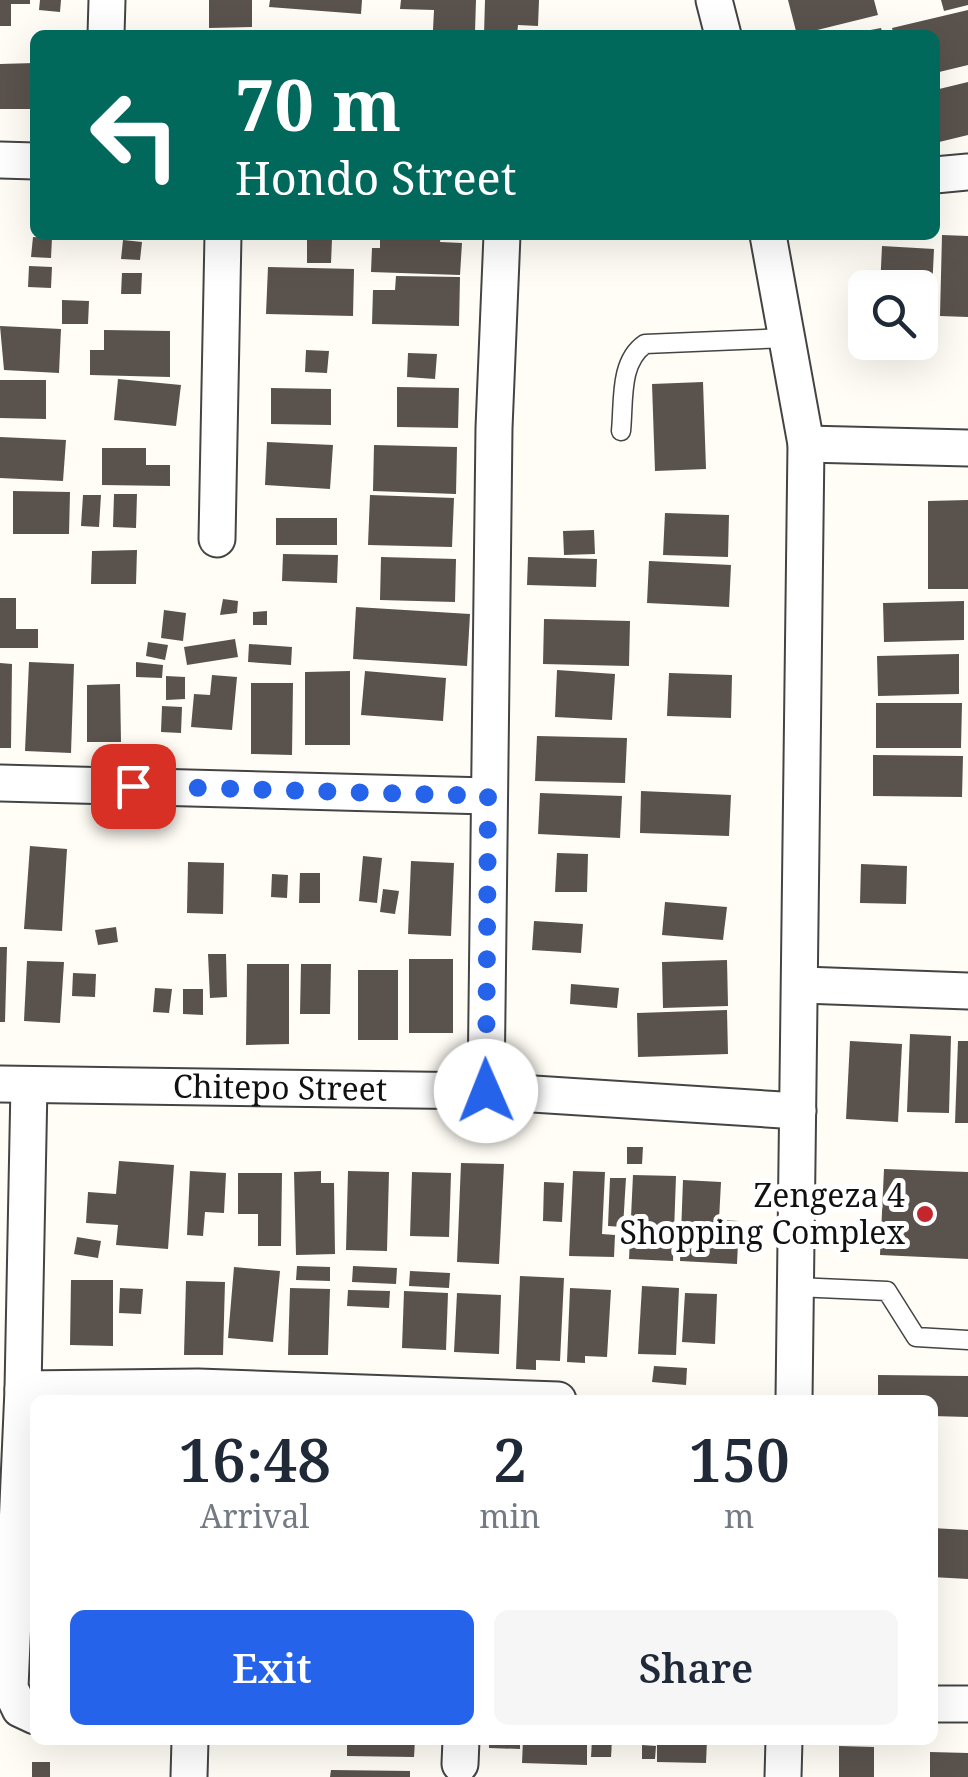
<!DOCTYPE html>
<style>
:root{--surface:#fff;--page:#f6f6f7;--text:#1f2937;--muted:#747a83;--accent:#2563eb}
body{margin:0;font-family:"Noto Serif",serif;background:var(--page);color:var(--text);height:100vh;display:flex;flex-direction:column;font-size:38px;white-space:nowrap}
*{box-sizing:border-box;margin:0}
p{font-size:32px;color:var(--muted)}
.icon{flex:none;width:55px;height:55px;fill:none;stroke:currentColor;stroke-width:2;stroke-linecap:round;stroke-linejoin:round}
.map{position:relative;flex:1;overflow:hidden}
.details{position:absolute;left:30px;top:1395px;width:908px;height:350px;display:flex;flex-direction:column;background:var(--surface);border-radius:15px;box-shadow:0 10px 40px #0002}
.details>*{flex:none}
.guide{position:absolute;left:30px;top:30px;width:910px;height:210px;border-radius:15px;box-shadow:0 10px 40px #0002;background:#00695c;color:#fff;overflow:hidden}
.controls{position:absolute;left:848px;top:270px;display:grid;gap:20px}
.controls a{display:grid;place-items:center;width:90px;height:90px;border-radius:15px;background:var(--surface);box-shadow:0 10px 40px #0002;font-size:50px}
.pin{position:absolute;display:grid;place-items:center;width:85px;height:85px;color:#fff;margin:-42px;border-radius:20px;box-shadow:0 5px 15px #0006}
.me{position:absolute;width:110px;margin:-55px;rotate:359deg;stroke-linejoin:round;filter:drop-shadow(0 0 8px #0008)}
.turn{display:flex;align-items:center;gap:35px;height:210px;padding:0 40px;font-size:45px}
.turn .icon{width:130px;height:130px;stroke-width:2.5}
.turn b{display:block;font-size:70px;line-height:85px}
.eta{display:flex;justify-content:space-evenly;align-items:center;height:170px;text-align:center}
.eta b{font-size:60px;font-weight:600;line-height:70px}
.action{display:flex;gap:20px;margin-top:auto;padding:20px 40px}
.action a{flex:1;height:115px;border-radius:15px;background:var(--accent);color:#fff;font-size:40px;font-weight:600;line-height:115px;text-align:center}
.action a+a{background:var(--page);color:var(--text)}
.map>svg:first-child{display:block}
.building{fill:#5a524d}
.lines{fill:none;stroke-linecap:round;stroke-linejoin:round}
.lane-casing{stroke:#444;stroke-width:21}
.street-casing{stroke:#444;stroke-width:39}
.lane{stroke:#fff;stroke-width:18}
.street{stroke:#fff;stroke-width:35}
.route{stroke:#2563eb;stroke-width:18;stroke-dasharray:0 32.4}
.poi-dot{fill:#c4262e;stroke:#fff;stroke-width:4}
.labels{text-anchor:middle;stroke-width:10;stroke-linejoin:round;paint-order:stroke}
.street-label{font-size:32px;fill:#111;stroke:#fff}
.poi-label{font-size:32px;fill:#111;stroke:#fff;text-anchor:end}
</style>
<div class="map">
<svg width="968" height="1777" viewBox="0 0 968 1777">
<rect width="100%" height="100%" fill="#fffdf5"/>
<!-- building -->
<g class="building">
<path d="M0,0h30v4h-19v22h-11z"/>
<path d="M40,0h21l-1,12 -21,-2z"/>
<path d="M209,0h43v27l-43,1z"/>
<path d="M270,0h92l-1,14 -92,-7z"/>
<path d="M401,0h75l-1,32 -42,-2 1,-20 -34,-1z"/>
<path d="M485,0h54l-1,26 -20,-1 -1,10h-33z"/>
<path d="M788,0h86l4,15 -81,20z"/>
<path d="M941,0h27v5l-24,6z"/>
<path d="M968,10v55l-33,8v-38h-41l-2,-7z"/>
<path d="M881,28l2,7h-27l-1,-2z"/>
<path d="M35,63l-2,46h-33v-45z"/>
<path d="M968,82v53l-33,8v-53z"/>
<path d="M380,235h61l-1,7 22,1 -2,32 -89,-3 1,-24h8z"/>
<path d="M942,235l26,1v81l-28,-1z"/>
<path d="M33,237l19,1 -1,20 -20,-1z"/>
<path d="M307,239h25l-1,24h-24z"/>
<path d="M123,240l19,2 -2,18 -19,-1z"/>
<path d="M882,246l52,3 -3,62h-11v-23h-40z"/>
<path d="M29,266l23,1 -1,21 -23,-1z"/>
<path d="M268,267l86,2 -1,47 -87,-2z"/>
<path d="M122,273h20l-1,21h-20z"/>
<path d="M396,276l64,1 -1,49 -87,-2 1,-34h22z"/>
<path d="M62,300l27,1 -1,23h-26z"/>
<path d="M0,326l61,3 -2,44 -55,-3z"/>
<path d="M104,330l66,1v46l-80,-2v-25h14z"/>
<path d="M306,350l23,1 -2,22 -22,-1z"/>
<path d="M408,353l29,1 -2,25 -28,-2z"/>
<path d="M118,379l63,6 -5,41 -62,-6z"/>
<path d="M0,380h46v39l-46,-1z"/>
<path d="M703,382l3,87 -51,2 -3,-87z"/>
<path d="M397,387l62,1 -1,40 -61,-1z"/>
<path d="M271,388l60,1v36l-60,-1z"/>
<path d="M0,437l66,3 -3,41 -63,-3z"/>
<path d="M267,442l66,3 -3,44 -65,-4z"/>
<path d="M374,445l83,2 -1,47 -83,-3z"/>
<path d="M102,448h44v17h24v21l-68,-1z"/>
<path d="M13,491l57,1 -1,42h-56z"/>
<path d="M114,494h23l-1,34 -23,-1z"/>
<path d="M83,495h18l-2,32 -18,-1z"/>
<path d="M370,495l84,3 -2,49 -84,-2z"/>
<path d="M968,500v89h-40v-88z"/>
<path d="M665,513l64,2 -1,42 -65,-2z"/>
<rect x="276" y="518" width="61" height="27"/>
<path d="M594,530l1,24 -31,1 -1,-24z"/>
<path d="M137,550l-1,34h-45l1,-33z"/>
<path d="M283,554l55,1 -1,28 -55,-2z"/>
<path d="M381,557l75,2 -1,43 -75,-2z"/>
<path d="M528,557l69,2 -1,28 -69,-2z"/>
<path d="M649,561l82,4 -2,42 -82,-4z"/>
<path d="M0,598h16v31h22v19h-38z"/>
<path d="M223,599l15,2 -1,12 -17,2z"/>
<path d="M964,601v39l-80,2 -1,-39z"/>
<path d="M356,607l114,7 -3,52 -114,-7z"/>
<path d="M164,610l22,3 -3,28 -22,-3z"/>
<path d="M267,611v14h-14v-13z"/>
<path d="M544,619l86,2 -1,45 -86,-2z"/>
<path d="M235,639l3,18 -51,8 -3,-18z"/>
<path d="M148,642l20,3 -3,15 -19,-4z"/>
<path d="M249,644l43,3 -1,18 -43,-3z"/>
<path d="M959,654v40l-81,2 -1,-40z"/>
<path d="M29,662l45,2 -3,89 -46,-2z"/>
<path d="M136,662l27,3 -1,13 -26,-1z"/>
<path d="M0,663l12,1 -1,84h-11z"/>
<path d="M557,670l58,4 -3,46 -57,-3z"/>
<path d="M350,671v74h-45v-73z"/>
<path d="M365,671l81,7 -3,43 -82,-6z"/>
<path d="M669,673l63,2 -1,43 -64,-2z"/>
<path d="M212,675l25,2 -5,53 -41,-3 3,-33 16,1z"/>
<path d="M166,676l19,1v22l-19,1z"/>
<path d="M251,683h42l-1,72 -41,-1z"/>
<path d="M120,684l1,58h-34v-57z"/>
<path d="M876,703h86l-1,45h-85z"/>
<path d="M162,706l20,1 -1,26 -20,-1z"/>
<path d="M537,736l90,2 -2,45 -90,-2z"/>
<path d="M873,755l90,1 -1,41 -89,-1z"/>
<path d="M641,791l90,4 -2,41 -89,-3z"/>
<path d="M540,793l82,3 -2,42 -82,-4z"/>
<path d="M30,846l37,3 -5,82 -38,-2z"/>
<path d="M557,853l31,1 -1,38h-32z"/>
<path d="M363,856l19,2 -5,45 -18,-2z"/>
<path d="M411,861l43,2 -3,73 -43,-2z"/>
<path d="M188,862l36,1 -1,51 -36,-1z"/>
<path d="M861,864l46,2 -1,38 -46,-1z"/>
<path d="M300,873h20v30h-21z"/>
<path d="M272,874l16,1 -1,23 -16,-1z"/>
<path d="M383,889l16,2 -4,23 -15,-2z"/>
<path d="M665,902l62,5 -4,33 -61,-5z"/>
<path d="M534,921l49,3 -2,29 -49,-3z"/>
<path d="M116,927l2,15 -20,3 -3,-15z"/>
<path d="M0,947h7l-2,75h-5z"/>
<path d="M208,954h18l1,43 -17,1z"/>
<rect x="409" y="959" width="44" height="74"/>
<path d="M727,960l1,46 -65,2 -1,-46z"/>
<path d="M27,961l37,1 -4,61 -36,-2z"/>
<path d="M247,964h42v80l-43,1z"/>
<path d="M301,964h30l-1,50h-30z"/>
<rect x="358" y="970" width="40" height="70"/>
<path d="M73,973l23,1 -1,23 -23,-1z"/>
<path d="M571,984l48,4 -2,20 -47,-4z"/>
<path d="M155,988l17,1 -3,24 -16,-1z"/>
<path d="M183,989h20v26l-20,-1z"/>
<path d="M727,1010l1,44 -90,3 -1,-44z"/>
<path d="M910,1034l41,2 -2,77 -42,-1z"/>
<path d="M850,1041l52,3 -4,78 -52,-3z"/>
<path d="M958,1041h10v82h-13z"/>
<path d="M627,1147h16l-1,17h-15z"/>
<path d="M119,1161l55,4 -6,84 -52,-4 2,-20 -32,-2 2,-31 28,2z"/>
<path d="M461,1163l43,1 -5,100 -42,-2z"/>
<path d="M884,1169l84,3v87l-88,-4z"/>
<path d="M190,1171l36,2 -2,40 -19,-1 -2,24 -16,-1z"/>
<path d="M321,1171v12h13l1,71 -39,1 -2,-83z"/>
<path d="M348,1171l41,1 -2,79 -41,-1z"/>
<path d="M573,1171l32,1 -3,62 13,1 -1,22 -45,-1z"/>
<path d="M412,1172l39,1 -2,64 -39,-1z"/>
<path d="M238,1173h44l-1,73h-23v-32h-20z"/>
<path d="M633,1175l43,1 -3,85 -44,-2z"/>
<path d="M610,1178h16l-3,49 -15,-1z"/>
<path d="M683,1180l38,2 -2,38 20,1 -2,43 -57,-3z"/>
<path d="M544,1182l20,1 -2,39 -19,-1z"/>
<path d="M77,1237l24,4 -3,17 -24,-4z"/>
<path d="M297,1266l33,1v14l-34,-1z"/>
<path d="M353,1266l44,2 -1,16 -44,-2z"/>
<path d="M234,1267l46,4 -7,71 -45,-4z"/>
<path d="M410,1271l40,2 -1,15 -40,-2z"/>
<path d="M520,1276l44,2 -4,83 -24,-1v10l-20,-1z"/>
<path d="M71,1280h42v66l-43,-1z"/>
<path d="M186,1281l39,1 -2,73h-39z"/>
<path d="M642,1286l37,2 -3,67 -38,-1z"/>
<path d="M120,1288l23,1 -2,25 -22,-1z"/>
<path d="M290,1288l40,1 -2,66h-40z"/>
<path d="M570,1288l41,2 -4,67 -22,-1v7l-18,-1z"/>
<path d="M348,1290l42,1 -1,17 -42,-2z"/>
<path d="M404,1291l44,2 -2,57 -44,-2z"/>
<path d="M457,1293l44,2 -2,59 -45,-2z"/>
<path d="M685,1293l32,1 -2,50 -33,-2z"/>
<path d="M654,1366l33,2 -1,17 -34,-3z"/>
<path d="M878,1375l90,1v41l-36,-1v-16h-54z"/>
<path d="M932,1528l36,2v49l-36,-2z"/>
<path d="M347,1740h68l-1,17 -67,-1z"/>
<path d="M489,1740h31v9l-31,-1z"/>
<path d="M523,1740h64v25l-65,-2z"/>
<path d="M592,1740h20l-1,17h-20z"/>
<path d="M657,1740h50l-1,23 -49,-1z"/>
<path d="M642,1745l14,1 -1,13h-13z"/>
<path d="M839,1746l35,1v30h-35z"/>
<path d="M930,1752l38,1v24h-38z"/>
<rect x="32" y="1762" width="18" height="15"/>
<path d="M331,1770l79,1v6h-80z"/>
</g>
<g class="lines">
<!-- lane casing -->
<g class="lane-casing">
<g id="lane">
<path d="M621,431c3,-30 -2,-69 24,-87l142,-6"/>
<path d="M796,1287l91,4 29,46 52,3"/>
</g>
</g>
<!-- street casing -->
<g class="street-casing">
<g id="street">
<path d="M714,0l9,35"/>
<path d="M106,35l1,-35"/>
<path d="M0,160l35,1"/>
<path d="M935,175l33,-3"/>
<path d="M768,235l38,209 -12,956"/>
<path d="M806,444l162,4"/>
<path d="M217,539l6,-304"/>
<path d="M0,783l488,13"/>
<path d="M803,985l165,6"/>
<path id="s1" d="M0,1084l486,7 312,20"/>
<path d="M29,1085l-6,304 175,-2 360,13"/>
<path d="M486,1091l8,-663 8,-193"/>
<path d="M23,1389l-13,299 10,21 15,7"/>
<path d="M932,1704h36"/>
<path d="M460,1764l1,-24"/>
<path d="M189,1777l1,-37"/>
<path d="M783,1777l1,-37"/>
</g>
</g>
<!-- lane -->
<use href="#lane" class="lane"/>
<!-- street -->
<use href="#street" class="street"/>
</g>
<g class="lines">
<!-- route -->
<path class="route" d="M133,786l355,10 -2,295"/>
</g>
<!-- markers -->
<circle class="poi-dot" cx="925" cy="1214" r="10"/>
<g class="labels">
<!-- street labels -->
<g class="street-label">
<text dy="11" stroke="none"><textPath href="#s1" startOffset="280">Chitepo Street</textPath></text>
</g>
<!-- poi labels -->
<g class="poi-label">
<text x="905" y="1207">Zengeza 4<tspan x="905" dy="37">Shopping Complex</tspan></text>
</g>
</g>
</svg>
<div class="controls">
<a><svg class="icon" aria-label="search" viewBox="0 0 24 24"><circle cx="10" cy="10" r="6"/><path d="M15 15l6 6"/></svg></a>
</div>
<div class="pin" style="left:133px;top:786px;background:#d93025"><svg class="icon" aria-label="arrive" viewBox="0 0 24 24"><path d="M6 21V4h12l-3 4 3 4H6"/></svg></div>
<svg class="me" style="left:486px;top:1091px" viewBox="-20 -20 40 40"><circle r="19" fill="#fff"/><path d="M0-13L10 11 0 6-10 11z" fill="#2563eb"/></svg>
<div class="guide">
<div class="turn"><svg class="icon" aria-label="left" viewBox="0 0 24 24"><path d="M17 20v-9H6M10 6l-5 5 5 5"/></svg><div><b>70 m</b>Hondo Street</div></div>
</div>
<section class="details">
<div class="eta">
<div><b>16:48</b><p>Arrival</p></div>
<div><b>2</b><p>min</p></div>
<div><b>150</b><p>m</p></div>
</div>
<div class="action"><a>Exit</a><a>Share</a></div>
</section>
</div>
